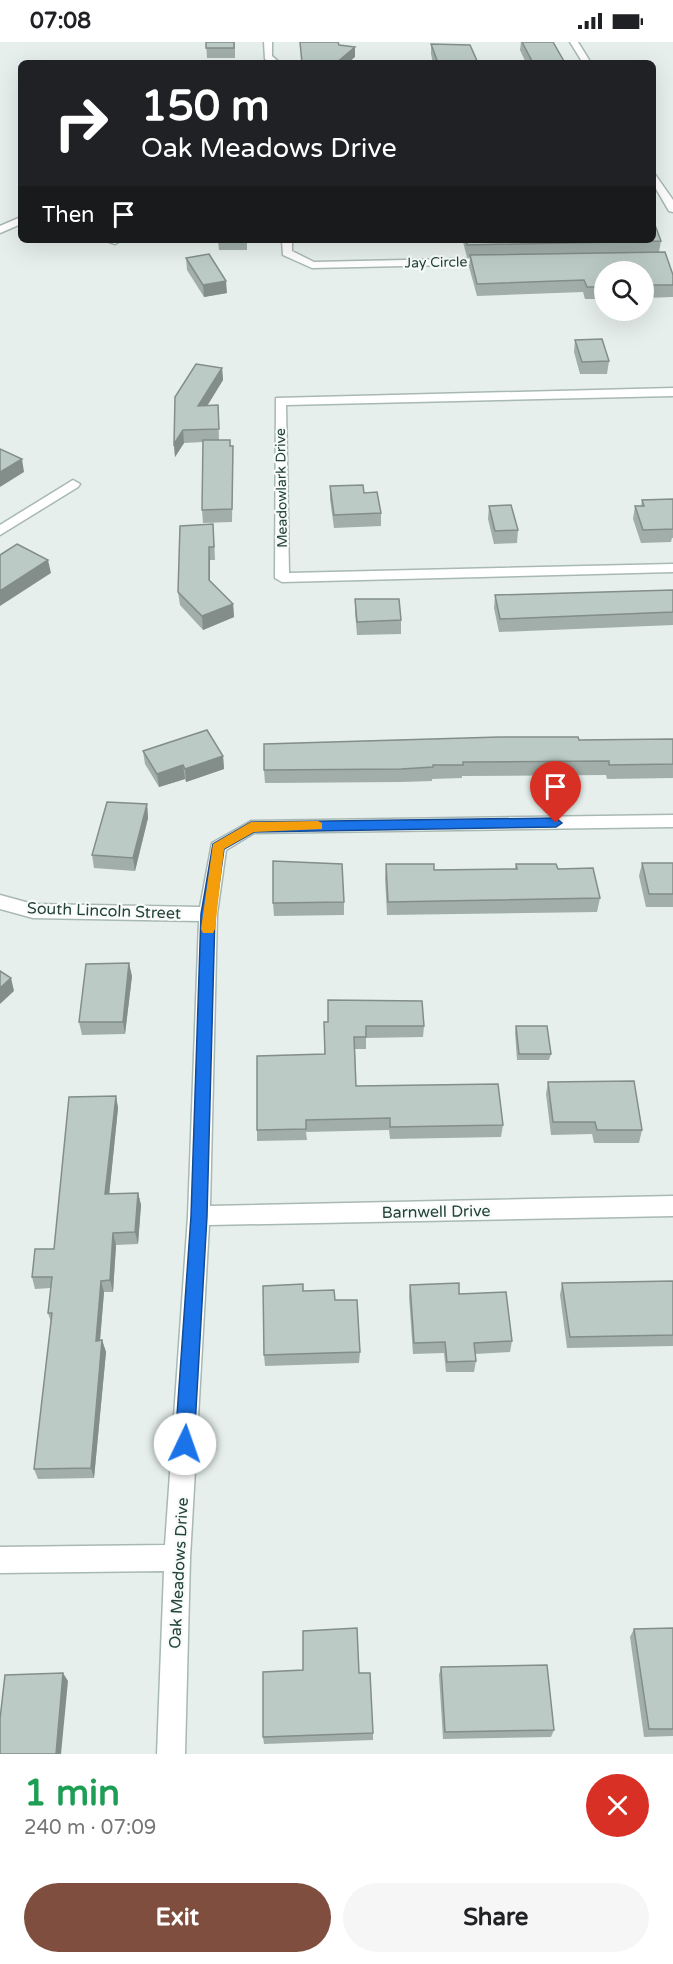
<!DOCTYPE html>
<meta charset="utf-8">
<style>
:root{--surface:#fff;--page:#f6f6f6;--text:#202124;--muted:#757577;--accent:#7f4e3f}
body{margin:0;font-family:"Varela Round",sans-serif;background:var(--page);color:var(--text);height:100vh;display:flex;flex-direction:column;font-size:22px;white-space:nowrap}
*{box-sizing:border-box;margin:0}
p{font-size:20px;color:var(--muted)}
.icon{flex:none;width:33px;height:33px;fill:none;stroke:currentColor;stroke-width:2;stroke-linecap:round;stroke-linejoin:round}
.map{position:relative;height:1712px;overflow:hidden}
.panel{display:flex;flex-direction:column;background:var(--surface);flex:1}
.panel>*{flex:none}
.banner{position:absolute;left:18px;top:18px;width:638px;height:183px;border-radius:9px;box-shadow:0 6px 24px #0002;background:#202124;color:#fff;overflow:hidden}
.controls{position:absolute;left:594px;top:219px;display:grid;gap:12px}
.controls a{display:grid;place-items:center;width:60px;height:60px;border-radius:50%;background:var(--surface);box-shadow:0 6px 24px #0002;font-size:30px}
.pin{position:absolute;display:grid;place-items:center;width:51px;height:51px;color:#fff;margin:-62px -26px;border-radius:50% 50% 50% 0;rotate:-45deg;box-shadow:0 0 6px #0007}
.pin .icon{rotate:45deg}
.me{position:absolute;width:66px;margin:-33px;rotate:3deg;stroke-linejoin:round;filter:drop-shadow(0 0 4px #0008)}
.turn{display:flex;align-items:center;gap:21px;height:126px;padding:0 24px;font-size:27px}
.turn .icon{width:78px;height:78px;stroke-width:2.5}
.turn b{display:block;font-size:42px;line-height:51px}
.then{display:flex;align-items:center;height:57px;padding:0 24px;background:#0003;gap:12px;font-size:22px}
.round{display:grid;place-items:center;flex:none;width:63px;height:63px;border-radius:32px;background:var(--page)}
.overview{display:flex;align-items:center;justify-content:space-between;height:102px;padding:0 24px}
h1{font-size:36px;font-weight:700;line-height:45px;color:#1e9e55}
.primary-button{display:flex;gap:12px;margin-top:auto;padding:12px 24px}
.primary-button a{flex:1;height:69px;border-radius:36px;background:var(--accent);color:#fff;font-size:24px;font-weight:700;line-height:69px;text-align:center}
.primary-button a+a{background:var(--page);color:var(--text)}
.status{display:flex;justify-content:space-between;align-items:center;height:42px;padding:0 30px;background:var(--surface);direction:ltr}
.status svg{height:16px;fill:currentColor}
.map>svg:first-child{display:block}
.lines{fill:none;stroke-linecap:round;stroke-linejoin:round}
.street-casing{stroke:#a8b8b2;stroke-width:3}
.street{fill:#fff;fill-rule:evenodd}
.wall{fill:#a1aea9}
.shaded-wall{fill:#838d89}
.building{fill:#bbcac4;stroke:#838d89;stroke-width:1.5}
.route{fill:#1a73e8;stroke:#114b97;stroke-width:1.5}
.slow{fill:#f59e0b}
.labels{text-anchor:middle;stroke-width:4.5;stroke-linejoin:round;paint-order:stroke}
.far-street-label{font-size:14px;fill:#24423a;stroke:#f7fbf9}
.street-label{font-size:16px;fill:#24423a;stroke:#f7fbf9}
</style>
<div class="status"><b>07:08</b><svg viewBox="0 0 49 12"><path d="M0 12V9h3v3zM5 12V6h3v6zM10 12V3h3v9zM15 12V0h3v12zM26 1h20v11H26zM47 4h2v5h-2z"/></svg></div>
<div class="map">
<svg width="673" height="1712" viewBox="0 0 673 1712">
<rect width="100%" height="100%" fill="#e6efeb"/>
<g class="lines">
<!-- street casing -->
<g class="street-casing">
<g id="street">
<path d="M264,0h8v14l8,7h-9l-6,-4z"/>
<path d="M570,0h8l13,21h-8z"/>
<path d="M652,128l21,30v12l-4,-1 -17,-29z"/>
<path d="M21,175v7l-21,9v-7z"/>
<path d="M104,198h16v1l-5,3z"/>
<path d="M282,198h10v11l22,11 180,-4 5,3 -5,3 -182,4 -29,-13z"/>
<path d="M673,346v8l-387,9 3,168 384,-9v8l-391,10 -7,-4 1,-180z"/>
<path d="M73,438l7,4 -2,3 -78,48v-10z"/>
<path d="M673,773v12l-419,6 -28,17 -9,64 -7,292 463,-10v20l-464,9 -19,333 -5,196h-28l7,-183 -164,2v-26l165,-2 23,-329 11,-295 -166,-3 -33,-9v-14l33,9 167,3 12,-64 39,-22z"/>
</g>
</g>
<!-- street -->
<use href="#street" class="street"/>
</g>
<!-- wall -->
<g class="wall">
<path d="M206,0h29v16h-28z"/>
<path d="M521,0h32l12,21h-39l-6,-13z"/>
<path d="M431,2l47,19h-45l-2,-9z"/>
<path d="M218,198h29v10h-28z"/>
<path d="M442,198h210l9,1 -2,11 14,23v22l-29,1v-26h-40v27h-19l-2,-7 -106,4 -8,-29 1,-10h-3l-4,-15z"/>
<path d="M186,216l41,35 -23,4 -17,-27z"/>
<path d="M575,298l34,21 -2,13h-27l-6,-22z"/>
<path d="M222,326l1,12 -16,26 11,-1 1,35 11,6h3v13l-1,63 -29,1 -1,-13 1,-68 -19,1 -9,14 -1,-13z"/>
<path d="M330,444l34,7 17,20v13l-47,2 -4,-29z"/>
<path d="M673,457v39h-1l-1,4 -30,1 -8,-24 2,-13h6l1,-6z"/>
<path d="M489,464l29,24 -1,13 -23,1 -6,-25z"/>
<path d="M214,496l1,22h-5v21l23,23 1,13 -31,13 -23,-25 -2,-13z"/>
<path d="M673,548v35l-174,7 -5,-24 1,-13z"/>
<path d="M355,557l46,21v14l-44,1 -2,-23z"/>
<path d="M673,697v39l-66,1 -1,-4 -144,1v2l-30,1v2l-31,1 -136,1 -1,-13 315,-30z"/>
<path d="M143,709l80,5 1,13 -38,13 -1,-3 -26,8 -14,-23z"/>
<path d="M147,762l1,14 -13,53 -41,-3 -2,-13z"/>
<path d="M642,821h31v44h-27l-7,-31z"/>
<path d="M386,822l48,6 81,-1 1,-5 42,5 42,29 -3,14 -210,3 -2,-37z"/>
<path d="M344,860v13l-70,1 -1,-13z"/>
<path d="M132,934l-7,58 -43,1 -3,-13z"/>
<path d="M328,980l96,4 -1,11 -57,1v11h-11l1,37 147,39 -2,12 -111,2 -1,-9 -83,2 1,8 -50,1v-11l67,-76z"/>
<path d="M516,984l35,28 -2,6h-32l-2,-28z"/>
<path d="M548,1040l94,48 -3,13h-45l-2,-9 -41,1 -5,-41z"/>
<path d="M116,1054l2,12 -9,86 29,-1 3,12 -3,39 -22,1 -3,47h-9l-4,48h2l4,12 -12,126 -56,1 -4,-10 17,-147 -3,-9 3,-25 -16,1 -3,-12 22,-28z"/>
<path d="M673,1239v65l-106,2 -7,-53 2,-12z"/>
<path d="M410,1243l49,9 53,47 -2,11 -35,2 1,7 -2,11h-28l-2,-19 -31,1 -4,-58z"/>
<path d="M303,1249l32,9 25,52 -1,11 -94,3 -1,-11z"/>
<path d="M673,1586v108l-29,1 -14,-100 4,-8z"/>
<path d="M441,1625l113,63 -3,7 -108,2 -4,-64z"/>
<path d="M359,1631l14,60v7l-109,4 -1,-7z"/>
</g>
<!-- shaded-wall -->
<g class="shaded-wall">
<path d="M355,5v10l-7,6h-12z"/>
<path d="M226,239l1,12 -23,4 -1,-12z"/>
<path d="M222,326l1,12 -24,39 -1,-13z"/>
<path d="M183,388l1,13 -9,14 -1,-13z"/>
<path d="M22,417l2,13 -24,15v-15z"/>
<path d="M209,505l1,13v33l-1,-13z"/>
<path d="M48,518l3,13 -51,33v-15z"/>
<path d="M233,562l1,13 -31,13 -1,-14z"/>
<path d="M223,714l1,13 -38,13 -1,-13z"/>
<path d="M183,723l2,14 -26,8 -2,-13z"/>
<path d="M147,762l1,14 -13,53 -2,-13z"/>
<path d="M129,921l3,13 -7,58 -2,-12z"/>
<path d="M11,936l3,13 -14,13v-16z"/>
<path d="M116,1054l2,12 -10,98 -3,-12z"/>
<path d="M138,1151l3,12 -3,39 -3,-12z"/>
<path d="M113,1191l3,12 -3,47 -3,-12z"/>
<path d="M101,1239l3,11 -5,60 -3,-11z"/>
<path d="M102,1298l4,12 -12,126 -3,-10z"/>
<path d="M63,1631l5,8 -7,73h-5z"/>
</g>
<!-- building -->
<g class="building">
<rect x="206" y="0" width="28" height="6"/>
<path d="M300,0h38l1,3 16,2 -19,16h-34z"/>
<path d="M522,0h31l12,21h-32z"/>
<path d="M431,2l39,1 8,18h-40z"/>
<path d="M652,175l9,24 -194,4 -1,-5h186z"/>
<path d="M665,210l8,23v10h-29v-13h-40v15h-17l-3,-7 -107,4 -7,-29z"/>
<path d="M209,212l17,27 -23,4 -17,-27z"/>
<path d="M602,297l7,22 -27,1 -7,-22z"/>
<path d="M196,322l26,4 -24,38 20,-1 1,24 -36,1 -9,14 1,-47z"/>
<path d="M203,398h27v6h3l-1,63 -30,1z"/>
<path d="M0,407l22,10 -22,13z"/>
<path d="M363,443l1,8 13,-1 4,21 -47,2 -4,-29z"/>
<path d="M673,457v30l-30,1 -8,-24h9l-2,-6z"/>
<path d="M511,463l7,25 -23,1 -6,-25z"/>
<path d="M213,482l1,23h-5v33l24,24 -31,12 -24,-24 2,-66z"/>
<path d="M17,502l31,16 -48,31v-36z"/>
<path d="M673,548v22l-173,7 -5,-24z"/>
<path d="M355,557h44l2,21 -44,2z"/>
<path d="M207,688l16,26 -38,13 -2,-4 -26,9 -14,-23z"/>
<path d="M499,695h79l1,3 94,-1v25l-64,1v-4l-146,1v3h-30v2l-32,2 -137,1v-26z"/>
<path d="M107,760l40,2 -14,54 -41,-3z"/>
<path d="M273,819l69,3 2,38 -71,1z"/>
<path d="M642,821h31v31h-24z"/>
<path d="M386,822h48v6l83,-1 -1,-5h40l2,5 35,-1 7,30 -212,4z"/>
<path d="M129,921l-6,59h-44l7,-58z"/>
<path d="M0,929l11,7 -11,10z"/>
<path d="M328,958l94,1 2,25h-58v11h-12l2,49 142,-2 5,41 -113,2v-9l-84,2v9l-49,1v-74l68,-2 -1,-32h4z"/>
<path d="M516,984h31l4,28h-32z"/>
<path d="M634,1039l8,49h-45l-2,-8h-42l-5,-40z"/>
<path d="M116,1054l-11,98 33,-1 -3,39 -22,1 -3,47 -9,1 -5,60 6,-1 -11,128 -57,1 18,-156h-4l4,-36h-20l3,-28h19l15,-152z"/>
<path d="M673,1239v54l-103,2 -8,-54z"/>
<path d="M459,1241v11l47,-2 6,49 -38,2 2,18 -29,1 -2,-20 -31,1 -4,-58z"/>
<path d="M303,1242v7l31,-1 1,10h22l3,52 -96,3 -1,-69z"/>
<path d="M357,1586l2,45h11l3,60 -110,4v-65l40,-2v-39z"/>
<path d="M673,1586v101h-24l-15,-100z"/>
<path d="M547,1623l7,65 -109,2 -4,-65z"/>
<path d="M63,1631l-7,81h-56v-35l5,-44z"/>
</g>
<!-- route -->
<path class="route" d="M556,776l6,5 -6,4 -302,5 -30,17 -9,65 -8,302 -13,228 -3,6 -6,3 -7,-3 -3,-6 16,-228 10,-302 12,-70 38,-22z"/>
<!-- slow -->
<path class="slow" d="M318,779l4,2v6l-68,3 -30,17 -9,80 -2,4h-10l-2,-4 12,-85 38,-22z"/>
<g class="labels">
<!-- far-street labels -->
<g class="far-street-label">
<text transform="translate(436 220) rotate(-1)" y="5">Jay Circle</text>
<text transform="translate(281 446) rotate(-91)" y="5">Meadowlark Drive</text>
</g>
<!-- street labels -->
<g class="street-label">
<text transform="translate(104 868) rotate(2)" y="6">South Lincoln Street</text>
<text transform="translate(436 1169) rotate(-1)" y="6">Barnwell Drive</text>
<text transform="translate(178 1531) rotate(-87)" y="6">Oak Meadows Drive</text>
</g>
</g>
</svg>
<div class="controls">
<a><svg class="icon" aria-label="search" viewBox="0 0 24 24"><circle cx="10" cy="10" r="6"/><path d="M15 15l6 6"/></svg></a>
</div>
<div class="pin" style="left:556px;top:781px;background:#d93025"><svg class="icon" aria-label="arrive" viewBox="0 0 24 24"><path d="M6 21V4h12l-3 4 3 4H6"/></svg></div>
<svg class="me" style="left:185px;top:1402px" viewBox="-20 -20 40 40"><circle r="19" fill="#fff"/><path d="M0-13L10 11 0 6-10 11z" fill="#1a73e8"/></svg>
<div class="banner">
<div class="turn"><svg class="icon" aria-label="right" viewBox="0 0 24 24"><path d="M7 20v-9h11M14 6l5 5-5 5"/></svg><div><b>150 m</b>Oak Meadows Drive</div></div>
<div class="then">Then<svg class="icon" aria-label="arrive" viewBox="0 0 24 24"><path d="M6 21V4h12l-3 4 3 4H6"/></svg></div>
</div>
</div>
<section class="panel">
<div class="overview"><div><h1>1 min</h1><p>240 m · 07:09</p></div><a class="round" style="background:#d93025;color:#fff"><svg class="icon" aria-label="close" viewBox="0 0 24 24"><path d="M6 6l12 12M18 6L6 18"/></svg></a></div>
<div class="primary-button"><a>Exit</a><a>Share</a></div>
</section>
